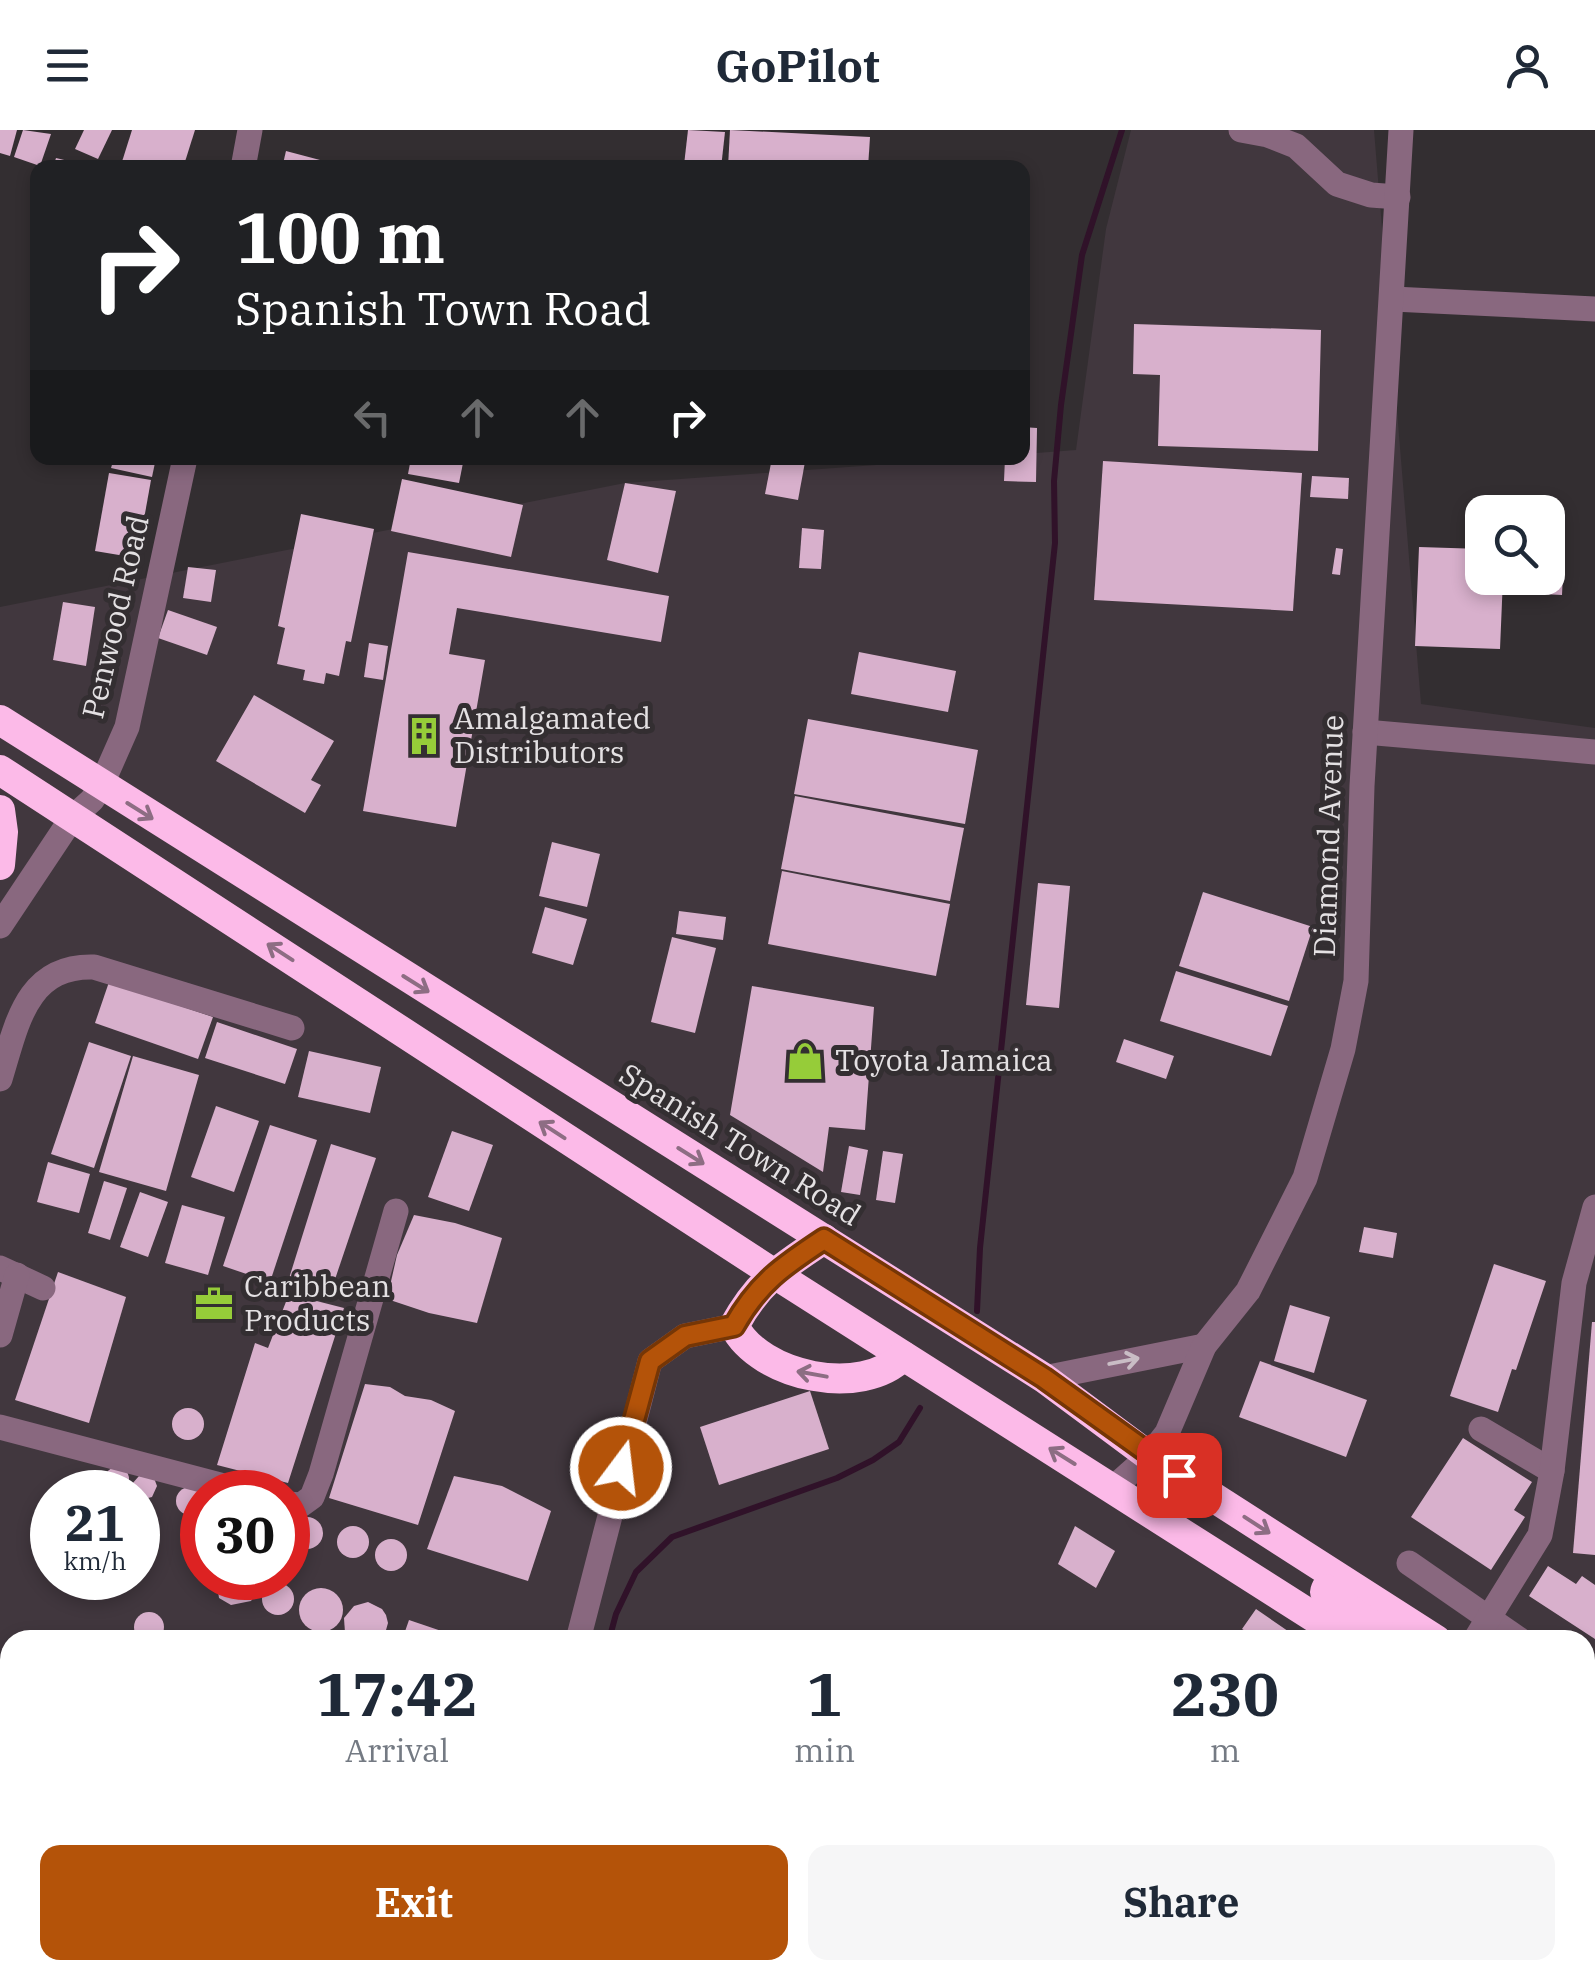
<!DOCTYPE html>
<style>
:root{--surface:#fff;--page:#f6f6f7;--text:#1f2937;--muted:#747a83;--accent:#b45309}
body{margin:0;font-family:"IBM Plex Serif",serif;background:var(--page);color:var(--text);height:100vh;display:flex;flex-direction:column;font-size:38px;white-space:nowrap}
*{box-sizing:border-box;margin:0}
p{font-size:32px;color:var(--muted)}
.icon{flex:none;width:55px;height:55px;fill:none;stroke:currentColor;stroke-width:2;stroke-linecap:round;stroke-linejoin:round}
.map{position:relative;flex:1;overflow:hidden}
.details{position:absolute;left:0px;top:1500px;width:1595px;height:350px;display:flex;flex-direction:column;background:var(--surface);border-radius:30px 30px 0 0;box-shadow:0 5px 15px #0003}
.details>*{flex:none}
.hud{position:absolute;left:30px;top:30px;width:1000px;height:305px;border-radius:20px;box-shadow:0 5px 15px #0003;background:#202124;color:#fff;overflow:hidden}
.tools{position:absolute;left:1465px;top:365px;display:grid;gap:20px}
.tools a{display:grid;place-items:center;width:100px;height:100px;border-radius:20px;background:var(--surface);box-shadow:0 5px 15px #0003;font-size:50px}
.speed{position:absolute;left:30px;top:1340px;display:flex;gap:20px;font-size:50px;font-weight:700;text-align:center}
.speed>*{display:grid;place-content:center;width:130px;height:130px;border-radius:50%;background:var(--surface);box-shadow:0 5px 15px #0003;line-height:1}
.speed small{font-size:25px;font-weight:400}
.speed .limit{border:15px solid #d22;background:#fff;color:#111}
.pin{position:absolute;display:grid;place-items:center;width:85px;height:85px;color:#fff;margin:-42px;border-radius:20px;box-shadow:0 5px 15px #0006}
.me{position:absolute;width:110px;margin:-55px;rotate:15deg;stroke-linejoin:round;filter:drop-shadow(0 0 8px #0008)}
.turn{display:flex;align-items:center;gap:35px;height:210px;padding:0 40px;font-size:45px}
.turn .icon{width:130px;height:130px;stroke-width:2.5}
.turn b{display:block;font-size:70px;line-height:85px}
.lanes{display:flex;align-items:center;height:95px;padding:0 40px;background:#0003;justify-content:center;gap:50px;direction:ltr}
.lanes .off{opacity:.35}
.eta{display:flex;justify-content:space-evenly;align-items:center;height:170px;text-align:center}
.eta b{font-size:60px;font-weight:700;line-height:70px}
.button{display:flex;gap:20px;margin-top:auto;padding:20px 40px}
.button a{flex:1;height:115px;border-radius:20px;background:var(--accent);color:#fff;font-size:40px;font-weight:700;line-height:115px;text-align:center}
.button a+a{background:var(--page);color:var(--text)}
header{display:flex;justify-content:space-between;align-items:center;height:130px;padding:0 40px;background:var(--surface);font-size:45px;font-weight:700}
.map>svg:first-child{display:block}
.built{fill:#41373e;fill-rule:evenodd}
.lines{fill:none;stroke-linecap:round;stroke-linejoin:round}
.stream{stroke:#301229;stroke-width:6}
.building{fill:#d8b0cc}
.minor{stroke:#89687f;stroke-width:25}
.highway{stroke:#fcbae8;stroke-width:30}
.oneway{stroke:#8d6d83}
.oneway2{stroke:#c9bdc5}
.route-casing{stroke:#753606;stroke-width:25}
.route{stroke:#b45309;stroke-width:18}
.labels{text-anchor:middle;stroke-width:10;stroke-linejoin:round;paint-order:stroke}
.street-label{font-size:30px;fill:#e4e1e3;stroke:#332e31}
.poi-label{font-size:30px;fill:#e4e1e3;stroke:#332e31;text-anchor:start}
</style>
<header><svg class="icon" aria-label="menu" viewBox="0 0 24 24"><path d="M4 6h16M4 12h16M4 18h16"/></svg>GoPilot<svg class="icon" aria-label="person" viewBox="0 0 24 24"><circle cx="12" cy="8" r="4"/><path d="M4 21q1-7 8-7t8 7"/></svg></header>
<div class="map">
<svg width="1595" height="1850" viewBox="0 0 1595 1850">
<rect width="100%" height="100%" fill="#332e31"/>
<!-- built -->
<path class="built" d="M1131,0h243l47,574 174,24v1252h-1595v-1373l625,-124 348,-25h49l1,-4 53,-4 30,-221zM52,1362h86v86h-86zM202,1362h86v86h-86zM10,1510h1575v330h-1575z"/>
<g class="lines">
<!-- stream -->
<g class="stream">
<path d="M977,1181l3,-63 75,-705 -1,-62 7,-76 21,-150 40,-125"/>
<path d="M609,1510l7,-26 20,-42 36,-35 165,-59 36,-18 26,-18 21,-34"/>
<path d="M517,1850l3,-10"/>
</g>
</g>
<!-- building -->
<g class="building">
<path d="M0,0h17l-7,26 -10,-3z"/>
<path d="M23,0l28,4 -11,32 -26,-9z"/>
<path d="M84,0h28l-14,29 -23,-10z"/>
<path d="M132,0h63l-12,38h-63z"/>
<path d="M688,0l37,2 -4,36 -37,-3z"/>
<path d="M730,0l140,7 -2,31 -140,-1z"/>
<path d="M286,21l34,9 -2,8h-36z"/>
<path d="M56,28l33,8v2h-36z"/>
<path d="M1134,194l187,6 -3,121 -160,-5 2,-71 -27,-1z"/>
<path d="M1022,297l15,1 -1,54 -32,-1 1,-23h17z"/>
<path d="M114,328h42l-4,19 -41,-9z"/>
<path d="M411,328h53l-5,25 -51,-9z"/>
<path d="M772,328l33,4 -7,38 -33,-6z"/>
<path d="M1103,331l199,12 -9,138 -199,-11z"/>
<path d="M109,343l42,7 -14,78 -42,-7z"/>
<path d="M1312,346l37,2 -1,21 -38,-2z"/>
<path d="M402,349l121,26 -12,52 -120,-26z"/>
<path d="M625,353l51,8 -18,82 -51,-13z"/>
<path d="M301,384l73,15 -23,113 -5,-1 -7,35 -13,-3 -2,11 -21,-4 2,-10 -28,-6 8,-36 -7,-2z"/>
<path d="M802,398l22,2 -3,39 -22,-1z"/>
<path d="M1419,417l63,2v29h21l-3,71 -85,-3z"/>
<path d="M1336,418l7,1 -3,26 -8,-1z"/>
<path d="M1548,421l16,1 -2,43 -45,-2 1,-15h30z"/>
<path d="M408,422l261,44 -8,46 -204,-34 -8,46 36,6 -29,167 -93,-16z"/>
<path d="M188,437l28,3 -5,32 -28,-4z"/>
<path d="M63,472l32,5 -9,59 -33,-6z"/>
<path d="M168,480l49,17 -10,28 -49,-17z"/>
<path d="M369,513l19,3 -5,34 -19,-3z"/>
<path d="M859,522l97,19 -8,41 -97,-18z"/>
<path d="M254,565l80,46 -23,39 10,5 -16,28 -89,-52z"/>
<path d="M808,589l170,31 -13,74 -171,-30z"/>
<path d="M795,666l169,32 -14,73 -169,-32z"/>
<path d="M552,712l48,12 -13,53 -48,-11z"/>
<path d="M782,741l168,33 -14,72 -168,-32z"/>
<path d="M1038,753l32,3 -11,122 -33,-3z"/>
<path d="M1203,762l110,35 -24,74 -110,-35z"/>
<path d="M545,777l42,12 -14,46 -41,-12z"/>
<path d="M679,781l47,6 -3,23 -47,-6z"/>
<path d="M672,807l44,11 -21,85 -44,-11z"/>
<path d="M1176,841l112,35 -17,50 -111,-35z"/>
<path d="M109,852l104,35 -15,42 -103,-36z"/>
<path d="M752,856l122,21 -9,123 -36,-3 -6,45 -93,-57z"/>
<path d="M217,892l80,27 -12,35 -80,-26z"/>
<path d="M1124,909l50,17 -8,23 -50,-17z"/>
<path d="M89,912l42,14 -37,112 -43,-14z"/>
<path d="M309,921l72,16 -11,46 -72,-16z"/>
<path d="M133,926l66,19 -33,116 -67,-19z"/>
<path d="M216,976l43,15 -25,71 -43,-15z"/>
<path d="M270,995l47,15 -47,142 -47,-16z"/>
<path d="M452,1001l41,14 -24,66 -41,-14z"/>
<path d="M331,1014l45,14 -48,142 -42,-12z"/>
<path d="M849,1016l19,4 -8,45 -19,-3z"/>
<path d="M883,1021l20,3 -8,49 -19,-3z"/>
<path d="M48,1032l42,12 -11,39 -42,-11z"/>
<path d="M104,1051l23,7 -17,52 -22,-7z"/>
<path d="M140,1062l28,10 -20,55 -28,-10z"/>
<path d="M182,1075l43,12 -17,58 -43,-12z"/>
<path d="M414,1085l41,8 47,15 -25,85 -48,-10 -42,-14 10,-44z"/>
<path d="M1364,1097l33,6 -4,25 -34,-6z"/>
<path d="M1494,1134l52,17 -30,89 -4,-1 -14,43 -48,-16z"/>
<path d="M58,1142l68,25 -37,126 -74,-23z"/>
<path d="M289,1164l55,14 -56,175 -71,-18 38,-122 13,5z"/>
<path d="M1290,1175l40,12 -16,56 -40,-12z"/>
<path d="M1592,1192h3v233l-22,-2z"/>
<path d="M1260,1231l107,39 -21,57 -107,-40z"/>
<path d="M365,1254l25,3 15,9 26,4 24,11 -37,114 -89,-27z"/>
<path d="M810,1261l19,58 -110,36 -19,-58z"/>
<circle cx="188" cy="1294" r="16"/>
<path d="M1463,1308l69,44 -18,28 11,7 -34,53 -80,-53z"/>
<circle cx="117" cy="1349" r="12"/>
<path d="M139,1346l15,2 3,8 -5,11 -8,2 -10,-7 -2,-8z"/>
<path d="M454,1346l48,10 49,25 -23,70 -101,-32z"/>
<circle cx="190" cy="1371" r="14"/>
<circle cx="307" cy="1403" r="16"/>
<path d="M1075,1396l40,25 -19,37 -38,-24z"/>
<circle cx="353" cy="1412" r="16"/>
<circle cx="391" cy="1425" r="16"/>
<path d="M1548,1436l28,18 6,-8 13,9v54l-66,-43z"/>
<path d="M216,1448h42l1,11 -8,12 -20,4 -12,-7z"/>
<circle cx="278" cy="1469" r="16"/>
<circle cx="321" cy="1480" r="22"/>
<path d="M368,1472l14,7 4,6 2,8 -4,14 -34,3 -5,-7 -1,-15 10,-12z"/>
<path d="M1256,1479l45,31h-60l6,-8 -5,-3z"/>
<circle cx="149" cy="1497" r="15"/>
<path d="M409,1490l56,19v1h-63z"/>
<path d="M4,1721l6,2v51l-10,-4v-36z"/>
<path d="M285,1840l-4,10h-41l-28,-9z"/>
<path d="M354,1840h42l-4,10h-15z"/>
<path d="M615,1840h69l-5,10h-69z"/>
<path d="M746,1840h118l18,10h-142z"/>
<path d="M1051,1840h8l19,10h-32z"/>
<path d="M1217,1840h68l18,10h-37l-17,-9 -5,9h-32z"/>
</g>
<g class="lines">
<!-- minor -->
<g class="minor">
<path d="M1241,0l27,5 28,11 41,38 34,11 27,2"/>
<path d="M243,38l7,-38"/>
<path d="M1393,169l202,10"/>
<path d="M1365,602l230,20"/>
<path d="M0,796l72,-108 20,-18 9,-14 26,-59 58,-269"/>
<path d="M0,949c17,-55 26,-114 94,-112l198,61"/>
<path d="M0,1138l43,20"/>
<path d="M0,1205l17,-60"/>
<path d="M1044,1248l160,-32"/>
<path d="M0,1297l247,65"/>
<path d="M1481,1299l71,42"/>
<path d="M1113,1358l36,-32 18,-23 37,-87 44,-55 57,-113 38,-129 13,-68 6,-195 39,-656"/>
<path d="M288,1374l13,1 11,-8 9,-23 75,-263"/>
<path d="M1409,1433l111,77"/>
<path d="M578,1510l72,-279 35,-25 49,-10"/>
<path d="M1475,1510l65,-105 12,-64 22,-188 21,-76"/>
<path d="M1585,1551l10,6"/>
<path d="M895,1840l18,10"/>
<path d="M1311,1840l20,10"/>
<path d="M478,1850l3,-10"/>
<path d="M541,1850l3,-10"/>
<path d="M1021,1850l5,-10"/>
<path d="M1393,1850l4,-10"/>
<path d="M1413,1850l6,-10"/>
</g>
<!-- highway -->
<g class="highway">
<path d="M0,590l1044,658 105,78 287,184"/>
<path d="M0,640l773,503 577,367"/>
<path d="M0,680l3,22 -3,33"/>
<path d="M824,1109c-42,28 -65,41 -90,87 26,51 128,72 169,30"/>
<path d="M1326,1459l-1,3 67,48"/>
<path d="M1585,1606l10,7"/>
<path d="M1585,1661l10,7"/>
</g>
</g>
<!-- one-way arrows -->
<defs><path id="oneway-shaft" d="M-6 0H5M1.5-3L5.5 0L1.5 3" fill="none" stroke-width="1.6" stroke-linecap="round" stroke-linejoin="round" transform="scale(2.5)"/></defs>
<g class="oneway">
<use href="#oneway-shaft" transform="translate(140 681) rotate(32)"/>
<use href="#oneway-shaft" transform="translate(280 822) rotate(-147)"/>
<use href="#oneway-shaft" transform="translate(416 854) rotate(32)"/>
<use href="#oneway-shaft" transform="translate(552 1000) rotate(-147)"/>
<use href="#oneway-shaft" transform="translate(691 1026) rotate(32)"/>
<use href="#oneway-shaft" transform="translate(812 1244) rotate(-170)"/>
<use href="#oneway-shaft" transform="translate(1062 1326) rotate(-148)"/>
<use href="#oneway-shaft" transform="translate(1257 1395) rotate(33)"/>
</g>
<use class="oneway2" href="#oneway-shaft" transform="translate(1124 1231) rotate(-11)"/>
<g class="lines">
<!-- route casing -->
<g class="route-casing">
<path id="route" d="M621,1338l29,-107 35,-25 49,-10c24,-43 49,-60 90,-87l220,139 135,97"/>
</g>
<!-- route -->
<use href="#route" class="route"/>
</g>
<!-- icons -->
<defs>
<g id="building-bare" transform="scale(3)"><path d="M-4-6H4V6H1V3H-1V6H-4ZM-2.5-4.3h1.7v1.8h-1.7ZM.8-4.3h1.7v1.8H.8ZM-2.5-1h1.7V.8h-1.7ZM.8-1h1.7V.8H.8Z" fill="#96cc39" stroke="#332e31" stroke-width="2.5" paint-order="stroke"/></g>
<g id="shop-bare" transform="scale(3)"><path d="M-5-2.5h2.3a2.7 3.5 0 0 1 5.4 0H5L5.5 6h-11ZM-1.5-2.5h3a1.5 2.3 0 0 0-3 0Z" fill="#96cc39" stroke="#332e31" stroke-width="2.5" paint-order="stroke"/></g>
<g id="office-bare" transform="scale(3)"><path d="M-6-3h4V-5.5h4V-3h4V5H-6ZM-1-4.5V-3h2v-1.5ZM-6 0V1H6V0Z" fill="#96cc39" stroke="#332e31" stroke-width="2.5" paint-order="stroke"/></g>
</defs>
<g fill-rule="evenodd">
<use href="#building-bare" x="424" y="606"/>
<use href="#shop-bare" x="805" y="931"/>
<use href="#office-bare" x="214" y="1174"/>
</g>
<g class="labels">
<!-- street labels -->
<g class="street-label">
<text transform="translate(116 487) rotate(-77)" y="10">Penwood Road</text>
<text transform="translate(1329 706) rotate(-88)" y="10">Diamond Avenue</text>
<text transform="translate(740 1015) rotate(32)" y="10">Spanish Town Road</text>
</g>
<!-- poi labels -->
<g class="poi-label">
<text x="454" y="599">Amalgamated<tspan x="454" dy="34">Distributors</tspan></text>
<text x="835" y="941">Toyota Jamaica</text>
<text x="244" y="1167">Caribbean<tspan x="244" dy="34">Products</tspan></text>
</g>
</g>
</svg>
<div class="tools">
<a><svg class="icon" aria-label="search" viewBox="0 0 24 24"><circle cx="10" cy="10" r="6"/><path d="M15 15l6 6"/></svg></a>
</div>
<div class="speed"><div>21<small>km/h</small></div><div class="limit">30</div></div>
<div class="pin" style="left:1179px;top:1345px;background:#d93025"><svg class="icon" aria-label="arrive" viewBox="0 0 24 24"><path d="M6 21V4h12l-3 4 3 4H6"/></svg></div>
<svg class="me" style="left:621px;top:1338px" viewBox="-20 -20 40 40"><circle r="17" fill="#b45309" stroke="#fff" stroke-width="3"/><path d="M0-11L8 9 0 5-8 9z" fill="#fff"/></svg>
<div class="hud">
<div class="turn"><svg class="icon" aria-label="right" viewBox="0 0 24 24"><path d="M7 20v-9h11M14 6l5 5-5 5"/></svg><div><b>100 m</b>Spanish Town Road</div></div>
<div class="lanes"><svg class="icon off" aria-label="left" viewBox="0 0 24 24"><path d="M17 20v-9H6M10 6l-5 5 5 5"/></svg><svg class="icon off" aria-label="ahead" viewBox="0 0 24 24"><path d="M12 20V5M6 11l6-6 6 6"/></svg><svg class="icon off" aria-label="ahead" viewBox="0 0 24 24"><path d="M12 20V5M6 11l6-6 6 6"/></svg><svg class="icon" aria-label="right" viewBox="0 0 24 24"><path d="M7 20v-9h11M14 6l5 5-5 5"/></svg></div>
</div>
<section class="details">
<div class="eta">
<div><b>17:42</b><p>Arrival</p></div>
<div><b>1</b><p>min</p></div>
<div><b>230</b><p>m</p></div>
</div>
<div class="button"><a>Exit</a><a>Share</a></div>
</section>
</div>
